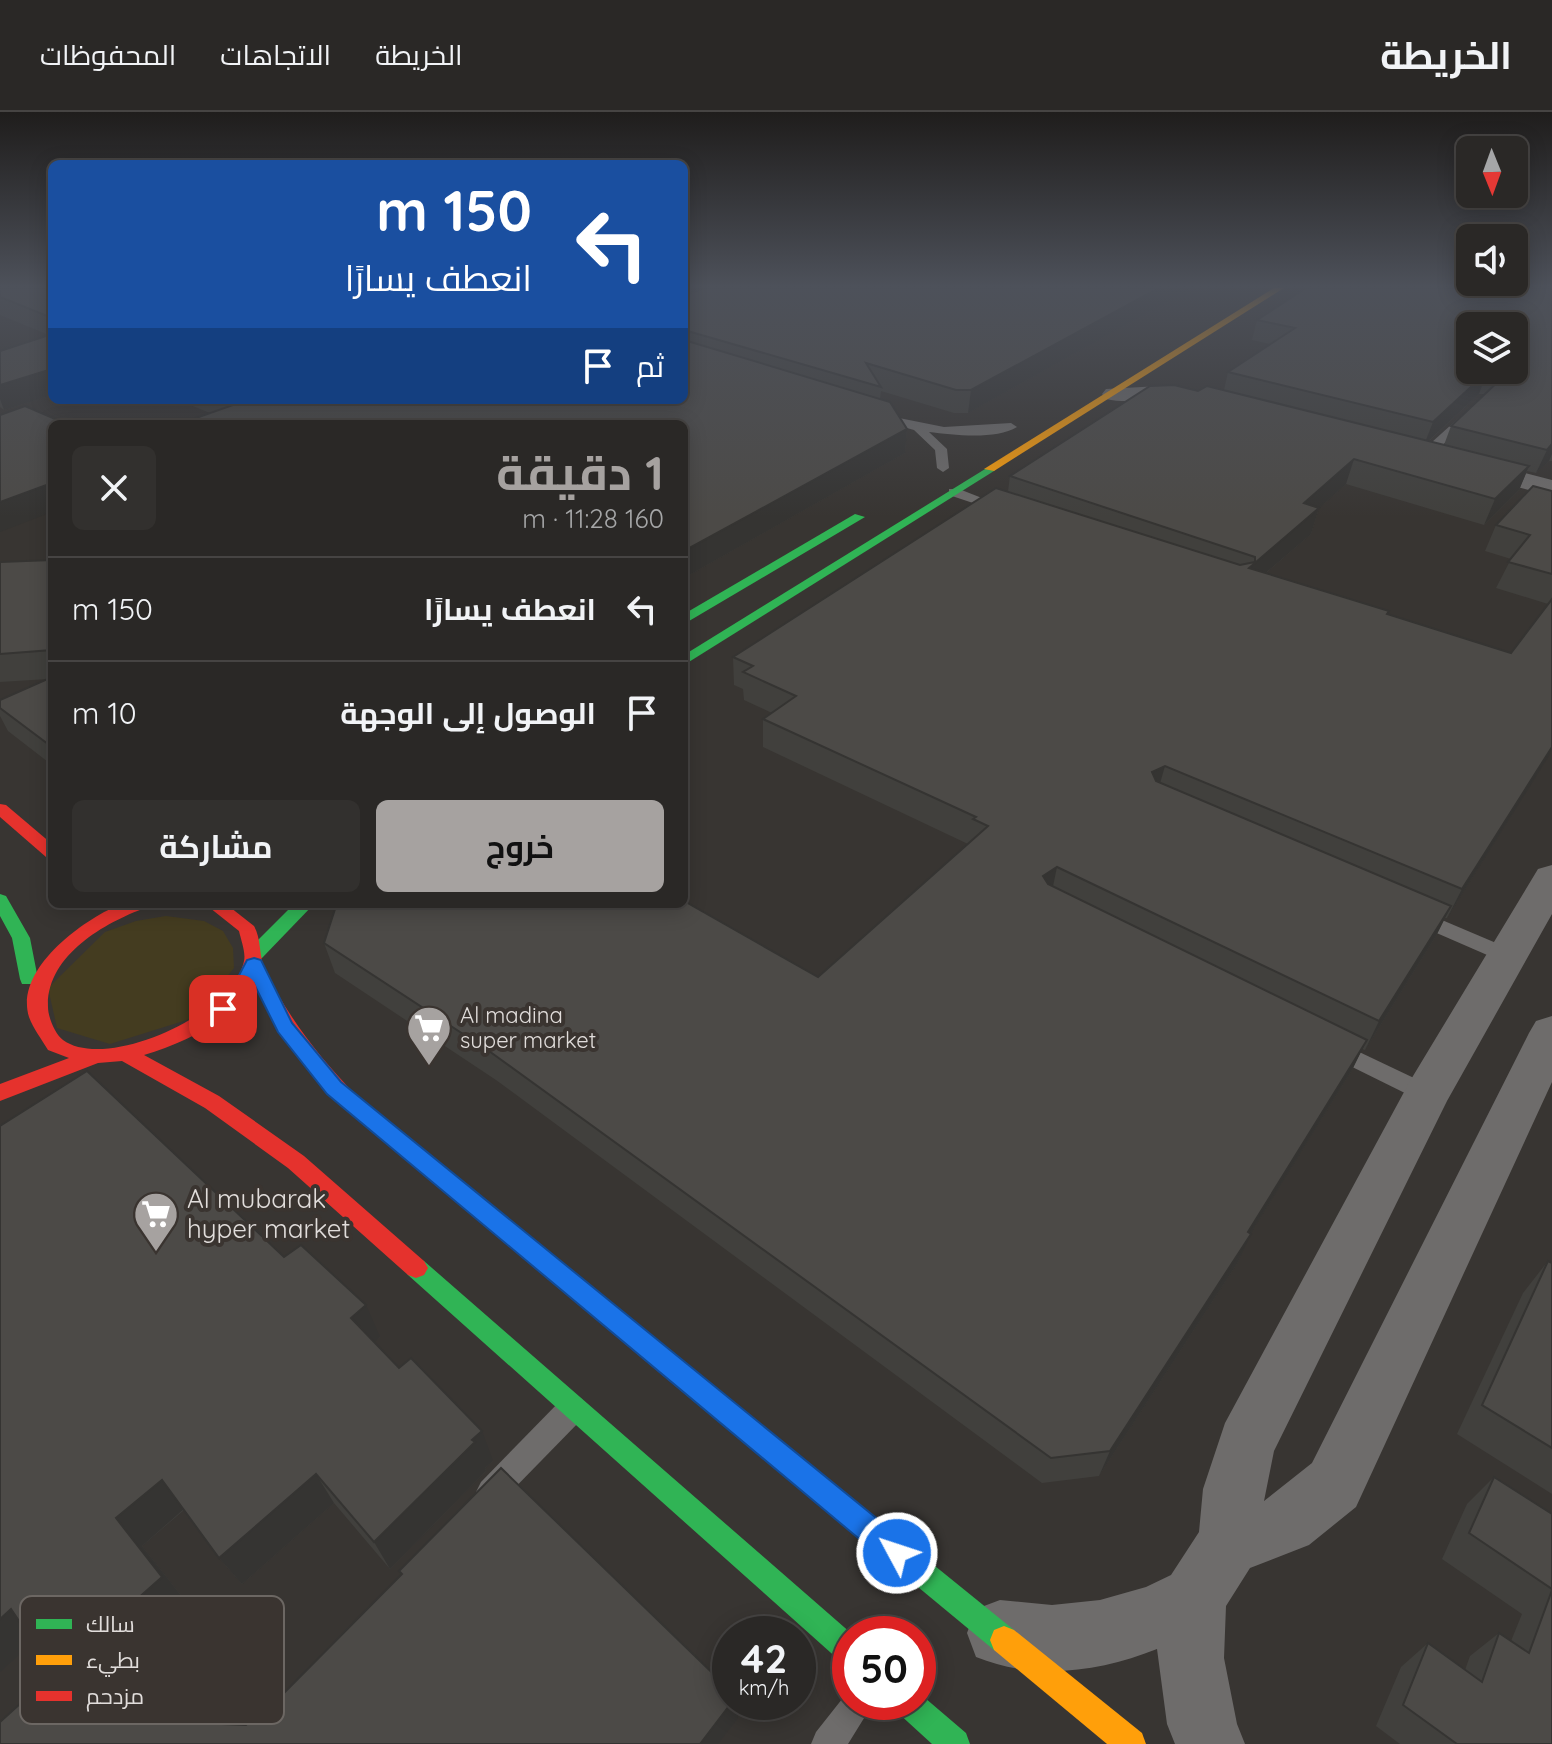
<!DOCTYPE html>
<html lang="ar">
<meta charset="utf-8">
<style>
:root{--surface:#2a2826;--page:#32302e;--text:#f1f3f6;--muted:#a5a6a7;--line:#464443;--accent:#a6a2a0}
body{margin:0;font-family:Quicksand,Cairo,sans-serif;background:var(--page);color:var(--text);direction:rtl;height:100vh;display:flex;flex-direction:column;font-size:30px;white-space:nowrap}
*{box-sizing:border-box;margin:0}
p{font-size:26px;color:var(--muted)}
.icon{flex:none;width:44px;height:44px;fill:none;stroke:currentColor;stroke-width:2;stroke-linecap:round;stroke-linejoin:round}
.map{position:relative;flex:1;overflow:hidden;direction:ltr}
.panel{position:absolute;left:48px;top:308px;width:640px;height:488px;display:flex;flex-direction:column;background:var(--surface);border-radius:12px;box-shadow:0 4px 20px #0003,0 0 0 2px var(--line);direction:rtl}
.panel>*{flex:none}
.hud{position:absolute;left:48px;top:48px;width:640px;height:244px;border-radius:12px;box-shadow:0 4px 20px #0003,0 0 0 2px var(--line);direction:rtl;background:#1a4fa0;color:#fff;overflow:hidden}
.needle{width:52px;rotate:179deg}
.tools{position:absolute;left:1456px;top:24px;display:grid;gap:16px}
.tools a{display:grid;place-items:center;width:72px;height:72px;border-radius:12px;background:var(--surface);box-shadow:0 4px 20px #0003,0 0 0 2px var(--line);font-size:40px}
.speed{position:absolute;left:712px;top:1504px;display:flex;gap:16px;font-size:40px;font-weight:700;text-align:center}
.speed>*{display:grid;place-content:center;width:104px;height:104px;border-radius:50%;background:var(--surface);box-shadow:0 4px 20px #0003,0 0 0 2px var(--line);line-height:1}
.speed small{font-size:20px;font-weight:400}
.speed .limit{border:12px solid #d22;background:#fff;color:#111}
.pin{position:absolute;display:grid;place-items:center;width:68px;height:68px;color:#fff;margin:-34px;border-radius:16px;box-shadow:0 4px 12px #0006}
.me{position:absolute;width:88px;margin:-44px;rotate:310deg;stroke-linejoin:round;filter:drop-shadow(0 0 6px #0008)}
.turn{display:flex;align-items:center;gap:28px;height:168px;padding:0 24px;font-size:36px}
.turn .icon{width:104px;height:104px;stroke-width:2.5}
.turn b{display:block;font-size:56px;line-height:68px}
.then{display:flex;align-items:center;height:76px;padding:0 24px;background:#0003;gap:16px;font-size:30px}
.round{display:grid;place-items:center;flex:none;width:84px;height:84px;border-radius:12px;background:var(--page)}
.summary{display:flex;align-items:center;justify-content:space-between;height:136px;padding:0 24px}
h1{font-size:48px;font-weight:700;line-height:60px;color:var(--accent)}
.cta{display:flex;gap:16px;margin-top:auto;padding:16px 24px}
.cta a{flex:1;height:92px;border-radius:12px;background:var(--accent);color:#111;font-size:32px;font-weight:700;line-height:92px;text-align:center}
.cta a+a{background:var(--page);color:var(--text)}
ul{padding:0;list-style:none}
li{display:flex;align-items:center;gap:24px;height:104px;padding:0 24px;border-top:2px solid var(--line)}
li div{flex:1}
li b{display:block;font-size:30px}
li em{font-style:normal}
header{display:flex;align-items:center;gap:48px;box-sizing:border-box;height:112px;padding:0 40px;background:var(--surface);border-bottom:2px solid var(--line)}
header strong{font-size:38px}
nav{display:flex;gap:44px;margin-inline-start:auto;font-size:28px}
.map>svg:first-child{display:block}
.sand{fill:#443c20}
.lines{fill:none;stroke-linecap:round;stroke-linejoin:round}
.lane{fill:#6e6c6b;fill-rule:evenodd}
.street{fill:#6e6c6b;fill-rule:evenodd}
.fast{fill:#30b455;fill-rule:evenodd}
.slow{fill:#ff9f0a;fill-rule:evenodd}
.jam{fill:#e5322d;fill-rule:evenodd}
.wall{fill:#41403d;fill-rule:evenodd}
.shaded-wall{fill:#353432}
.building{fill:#4c4a47;stroke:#353432;stroke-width:2;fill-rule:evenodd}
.route{fill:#1a73e8;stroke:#114b97;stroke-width:2}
.labels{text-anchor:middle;stroke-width:8;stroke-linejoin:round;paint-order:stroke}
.poi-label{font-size:22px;fill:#e1dddb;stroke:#3a3430;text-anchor:start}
.near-poi-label{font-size:26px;fill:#e1dddb;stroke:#3a3430;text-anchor:start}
.key{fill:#3a3430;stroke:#6c6763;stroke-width:2}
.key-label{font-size:22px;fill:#e1dddb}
</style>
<header>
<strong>الخريطة</strong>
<nav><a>الخريطة</a><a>الاتجاهات</a><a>المحفوظات</a></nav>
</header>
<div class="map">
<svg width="1552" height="1632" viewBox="0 0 1552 1632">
<rect width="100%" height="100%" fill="#383532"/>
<!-- sand -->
<path class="sand" d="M166,804l38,5 19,10 10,17 1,20 -41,50 -83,26 -53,-16 -9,-40 57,-56 31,-11z"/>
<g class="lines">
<!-- lane -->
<g class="lane">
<path d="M879,302l65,13 67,-4 6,4c-21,13 -63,8 -88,5l18,17 2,19 -6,4 -6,-4 -2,-18 -21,-20 -39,-11 -2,-2z"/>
<path d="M1462,303l10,2 -43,41h-8v-6z"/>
<path d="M949,377h10l51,20 -7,4 -54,-18z"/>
<path d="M1416,797l99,42 3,5 -3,5h-14l-92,-40 -3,-5z"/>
<path d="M1334,928l101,48 3,6 -3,6 -8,3 -8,-3 -93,-46 -3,-6 3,-6z"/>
<path d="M572,1283l10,4 4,10 -4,10 -81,83 -10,5 -10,-5 -5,-10 5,-10 81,-83z"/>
<path d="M850,1577v13h24l-26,42h-37l5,-12z"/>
</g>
<!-- street -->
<g class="street">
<path d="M1160,274l44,6 4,5 -4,5c-15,4 -30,-2 -46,-2 -17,0 -35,3 -52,-1l-4,-5 4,-5z"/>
<path d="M1466,346l86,22v16l-95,-25 -4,-5 4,-5z"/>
<path d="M1552,753v49l-105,187 -173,350 -10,50 48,-38 217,-430 7,-12 16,-5v66l-196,425 -47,38 -59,23 -24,38 -2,52 13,66 8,20h-70l-8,-20 -10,-75c-58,23 -122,32 -181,8l-9,-24 9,-24 24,-9 52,5 48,-5 46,-13 25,-12 28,-43 4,-43 22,-66 185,-342 128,-212z"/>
</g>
<!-- fast -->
<g class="fast">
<path d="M990,354l6,3 -2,2 -310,194v-10z"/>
<path d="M855,402l10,3 -181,107v-10z"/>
<path d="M0,782l6,2 24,42 8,41 -2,5h-14l-2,-5 -8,-41 -12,-22z"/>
<path d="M294,792h20l-52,54h-12l-3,-5 3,-5z"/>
<path d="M416,1146l8,3 428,373h-2v31l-10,-4 -432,-386 -4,-7 4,-7z"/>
<path d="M694,1262l9,4 311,252 4,10 -4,10 -10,4 -10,-4 -309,-256 -3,-8 3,-8z"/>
<path d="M918,1580l48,41 4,11h-38l-35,-32 -5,-10h26z"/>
</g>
<!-- slow -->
<g class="slow">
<path d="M1274,176h10l-290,183 -10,-2z"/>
<path d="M1004,1514l10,4 128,103 4,11h-39l-113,-94 -4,-10 4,-10z"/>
</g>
<!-- jam -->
<g class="jam">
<path d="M0,692l6,1 46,39v14l-6,-1 -46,-40z"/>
<path d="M121,792h27l-3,4c-41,15 -99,48 -97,99 0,10 7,27 15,33 44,32 171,-27 181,-79 2,-8 -3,-21 -5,-30l-34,-27h21l28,22c7,12 5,29 10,41 22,48 55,90 91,127l348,284 3,8 -3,8 -9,4 -9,-4 -344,-288 -53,-64 -36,-61c-20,41 -66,61 -108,74l75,41 85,60 120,105 4,7 -4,7 -8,3 -8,-3 -120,-107 -83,-60 -83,-47 -24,2 -98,38v-17l69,-26 -21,-8c-6,-10 -15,-22 -19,-33 -15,-48 55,-98 92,-113z"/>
</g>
</g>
<!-- wall -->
<g class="wall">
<path d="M0,176h52v107l-48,15 -4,-3v-56l49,-16 -49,-20z"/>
<path d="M684,176h508l-224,125h-14l-73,-22 -1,8 27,30 -2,24 -221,125v-154l-474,-11 -32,-13h506z"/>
<path d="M1552,176v173h-3l-13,12 -9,-2 -8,19 -35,35 -138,-41 -27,24 -8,26 -45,39 123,38 -1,3 123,39 37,-49 -52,-16 15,-29 -26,-8 11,-26 56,-34v259l-105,168h-2l-9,18 -71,114 -3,-1 -10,21 -102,164 -12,28 -139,214 -57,7 -546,-403 -161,-107 -11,-30 494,34 150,-133 -205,-97v-28l9,-6 -28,-13 -1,-11 -9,-4 -1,-28 275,-166 2,-15 188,-85 26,-1 4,-18 42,-28 -18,-4 5,-20zM1479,282h6l-34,32 -7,19 -15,-4z"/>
<path d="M52,448v205l-44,-34 -8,-15v-16l48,-21 -48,3v-120z"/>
<path d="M284,1145l96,80 -6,5 119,119 -8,7 1,3 -96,98 -56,-66 -92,81 -23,-26 -35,-48 -42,36 45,57 -50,46 18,25 50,-47 24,24 35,45 -29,28 11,1 23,-17 132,-133 -2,-4 339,147 -738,26 54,-71z"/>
<path d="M1548,1149l4,2v231l-95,-60 66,-141z"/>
<path d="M1494,1365l58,37v230h-152l-24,-18 25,-59 27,-24 37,27 5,-14 29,-23 12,8 11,-27 -80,-55 25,-55z"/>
</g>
<!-- shaded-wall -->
<g class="shaded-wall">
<path d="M684,176h42l-42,18z"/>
<path d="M1159,176h33l-224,125 3,-23z"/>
<path d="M52,257v26l-48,15 -4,-11v-14z"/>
<path d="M1487,260l-8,22 -55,51 9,-23z"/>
<path d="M389,288h55l-49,21 -6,-19z"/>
<path d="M907,317l-2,24 -221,125v-27z"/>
<path d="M1552,332v10l-3,7 -13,12 11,-23z"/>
<path d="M1354,347l-8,25 -29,26 2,-2 -8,26 -70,60 8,-26 48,-41 7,-24z"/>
<path d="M1529,354l-10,24 -35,35 11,-26z"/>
<path d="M52,371v29l-52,20v-30z"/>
<path d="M1552,635v3l-3,6 -102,162 15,-29z"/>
<path d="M1165,654l-8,28 -5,-22z"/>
<path d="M1057,755l-6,29 -8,-20z"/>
<path d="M1451,794l-15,30 -71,114 14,-29z"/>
<path d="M1367,928l-15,30 -116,187 15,-23 -13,28 -139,214 11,-25z"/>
<path d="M366,1193l14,32 -14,13 -15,-32z"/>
<path d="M482,1319l11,30 -8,7 1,3 -96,98 -16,-27z"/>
<path d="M316,1362l18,29 -92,81 -23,-26z"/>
<path d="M162,1368l23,28 -43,38 45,57 -50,46 39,53 -26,-23 -41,-55 7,-106z"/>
<path d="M11,1497l31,25 -42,38v-53z"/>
<path d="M205,1515l24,24 35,45 -34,34 -31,-7z"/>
<path d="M732,1590h5l1,16 -20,26h-18z"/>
</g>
<!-- building -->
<g class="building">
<path d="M0,176h52v30l-52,-21z"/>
<path d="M704,176h455l-188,102h-15l-90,-27 15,24 -197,-57v-34z"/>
<path d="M1306,176h246v156l-5,6 -96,-24 51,-48 -2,-5 -13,-1 -54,50 -205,-50 67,-44 -38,-8zM1470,214h44v44h-44z"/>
<path d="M52,222v35l-52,16v-34z"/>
<path d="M684,228l206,62 17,27 -223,122v-127h-505l57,-20 -9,-4h162v2l19,1 8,-3h268z"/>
<path d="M1174,273l24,6 9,-5 322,80 -34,33 -141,-40 -50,44 15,5 -70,60 140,43 -2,3 124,39 41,-54v148l-90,142 -297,-123 -13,6 4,9 295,125 -72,115 -322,-154 -14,9 5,8 319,156 -119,192 3,2 -141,217 -59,7 -562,-407 -165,-108 12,-37 3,-2h345v-3l134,76 170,-151 -15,-7 3,-2 -213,-98 33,-23 -53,-24 10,-6 -20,-9 263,-169 244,77 15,-3v-5l-245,-81 140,-90z"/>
<path d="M25,294l42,18h-15v59l-52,19v-87z"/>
<path d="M1533,374l19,5v83l-44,-12 22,-27 -34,-10z"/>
<path d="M52,448v90l-52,4v-92z"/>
<path d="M52,565v70l-52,-39v-8z"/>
<path d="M87,959l197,186 17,-12 65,60 -15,13 48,50 12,-10 71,73 -10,9 3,2 -101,100 -58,-68 -97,84 -57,-78 -46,38 46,59 -53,47 41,55 55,-52 36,46 -36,35 -6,15 47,2 20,-20 3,3 133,-134 -3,-3 102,-103 229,222v12h2l-32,42h-700v-22l54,-49 -43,-64 -11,10v-493z"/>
<path d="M1548,1149l4,2v185l-70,-43z"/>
<path d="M1494,1365l58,37v75l-83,-56z"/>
<path d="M1552,1478v154h-95l-54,-39 25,-62 54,39 17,-49 30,20z"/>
</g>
<!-- sky -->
<linearGradient id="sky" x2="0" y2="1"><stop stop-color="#1f1d1c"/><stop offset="0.43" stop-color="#4d515a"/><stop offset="1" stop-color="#4d515a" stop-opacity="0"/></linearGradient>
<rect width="1552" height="405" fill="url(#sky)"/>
<!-- route -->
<path class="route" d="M254,846l7,2 31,63 49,59 566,461 4,10 -4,10 -10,4 -9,-4 -561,-469 -49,-62 -24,-48 -24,30h-14l-3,-5 22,-26 12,-23z"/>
<!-- icons -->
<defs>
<g id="supermarket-pin" transform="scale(2.3)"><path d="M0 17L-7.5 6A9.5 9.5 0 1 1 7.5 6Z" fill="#a6a2a0" stroke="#3a3430"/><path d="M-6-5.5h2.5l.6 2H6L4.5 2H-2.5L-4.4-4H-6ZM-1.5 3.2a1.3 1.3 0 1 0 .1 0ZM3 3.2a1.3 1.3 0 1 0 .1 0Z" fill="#fff"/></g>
</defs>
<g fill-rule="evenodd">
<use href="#supermarket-pin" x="429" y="916"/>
<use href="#supermarket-pin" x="156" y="1102"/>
</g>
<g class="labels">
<!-- poi labels -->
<g class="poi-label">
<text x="460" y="911">Al madina<tspan x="460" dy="25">super market</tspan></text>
</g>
<!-- near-poi labels -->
<g class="near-poi-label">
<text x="187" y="1096">Al mubarak<tspan x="187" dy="30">hyper market</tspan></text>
</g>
</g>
<!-- legend -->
<rect x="20" y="1484" width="264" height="128" rx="12" class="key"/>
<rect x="36" y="1507" width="36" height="10" fill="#30b455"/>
<rect x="36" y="1543" width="36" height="10" fill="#ff9f0a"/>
<rect x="36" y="1579" width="36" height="10" fill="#e5322d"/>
<g class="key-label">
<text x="86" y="1520">سالك</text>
<text x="86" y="1556">بطيء</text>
<text x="86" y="1592">مزدحم</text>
</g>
</svg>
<div class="tools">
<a><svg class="needle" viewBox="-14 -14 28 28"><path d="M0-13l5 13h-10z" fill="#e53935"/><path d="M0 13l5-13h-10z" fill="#a5a6a7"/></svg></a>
<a><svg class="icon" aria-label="sound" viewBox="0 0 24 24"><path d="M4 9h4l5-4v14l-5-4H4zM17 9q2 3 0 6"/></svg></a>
<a><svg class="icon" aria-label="layers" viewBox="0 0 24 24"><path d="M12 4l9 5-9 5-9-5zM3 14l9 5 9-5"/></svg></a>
</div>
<div class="speed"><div>42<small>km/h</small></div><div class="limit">50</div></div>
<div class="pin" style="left:223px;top:897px;background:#d93025"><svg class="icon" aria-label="arrive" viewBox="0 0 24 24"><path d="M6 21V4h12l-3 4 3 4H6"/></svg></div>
<svg class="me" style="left:897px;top:1441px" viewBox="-20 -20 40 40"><circle r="17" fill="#1a73e8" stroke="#fff" stroke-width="3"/><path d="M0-11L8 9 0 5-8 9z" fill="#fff"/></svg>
<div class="hud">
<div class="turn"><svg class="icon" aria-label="left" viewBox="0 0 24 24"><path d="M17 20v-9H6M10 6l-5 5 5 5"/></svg><div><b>150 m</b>انعطف يسارًا</div></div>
<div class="then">ثم<svg class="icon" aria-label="arrive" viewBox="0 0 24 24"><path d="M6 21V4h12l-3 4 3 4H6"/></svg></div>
</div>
<section class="panel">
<div class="summary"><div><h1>1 دقيقة</h1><p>160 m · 11:28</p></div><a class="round"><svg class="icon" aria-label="close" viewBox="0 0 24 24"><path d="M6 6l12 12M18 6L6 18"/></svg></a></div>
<ul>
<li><svg class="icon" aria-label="left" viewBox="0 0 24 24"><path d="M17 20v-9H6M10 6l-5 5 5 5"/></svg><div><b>انعطف يسارًا</b></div><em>150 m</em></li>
<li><svg class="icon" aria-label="arrive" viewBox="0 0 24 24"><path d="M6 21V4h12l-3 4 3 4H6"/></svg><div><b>الوصول إلى الوجهة</b></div><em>10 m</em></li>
</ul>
<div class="cta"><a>خروج</a><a>مشاركة</a></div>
</section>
</div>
